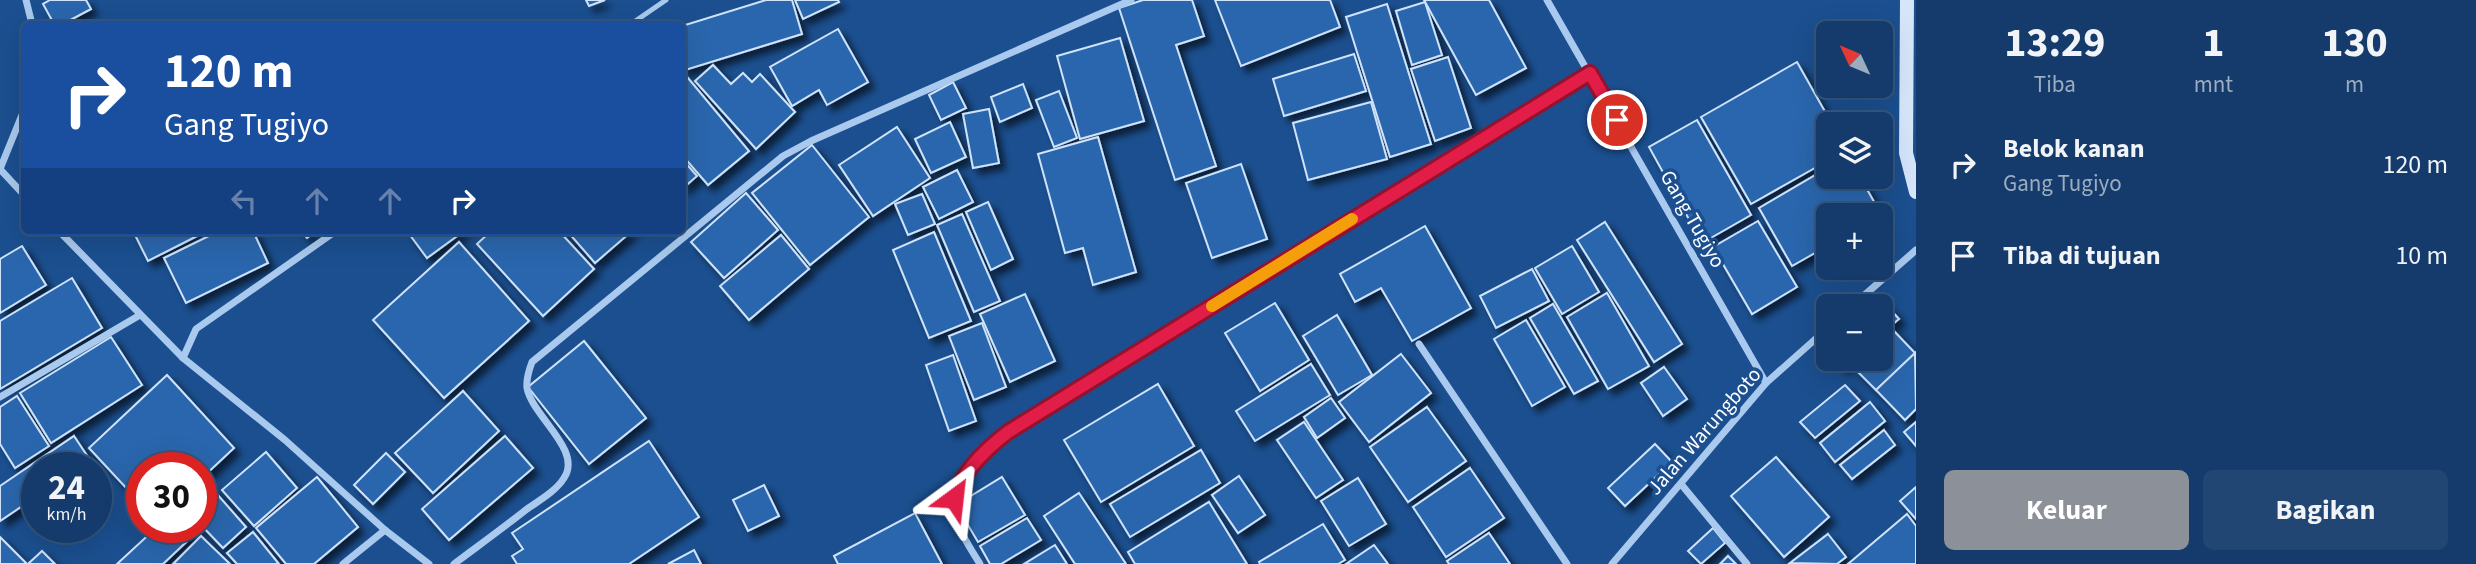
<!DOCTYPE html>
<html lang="id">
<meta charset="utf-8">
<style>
:root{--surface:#143b6b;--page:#214673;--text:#f1f3f6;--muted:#9dadc1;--line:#33557e;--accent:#8c9099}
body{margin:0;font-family:"Source Sans 3",sans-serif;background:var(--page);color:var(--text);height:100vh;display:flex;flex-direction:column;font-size:26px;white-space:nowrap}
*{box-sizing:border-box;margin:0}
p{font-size:23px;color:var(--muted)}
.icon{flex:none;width:38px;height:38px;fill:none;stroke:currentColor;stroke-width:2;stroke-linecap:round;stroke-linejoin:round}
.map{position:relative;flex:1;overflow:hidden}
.side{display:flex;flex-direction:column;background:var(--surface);width:560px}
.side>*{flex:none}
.banner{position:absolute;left:21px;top:21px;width:665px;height:214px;border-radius:10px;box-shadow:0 7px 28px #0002,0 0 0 2px var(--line);background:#1a4fa0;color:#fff;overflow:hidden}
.needle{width:46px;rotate:314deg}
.controls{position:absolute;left:1816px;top:21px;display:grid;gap:14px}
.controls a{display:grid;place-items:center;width:77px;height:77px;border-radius:10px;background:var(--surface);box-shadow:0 7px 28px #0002,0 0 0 2px var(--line);font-size:35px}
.speed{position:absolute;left:21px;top:452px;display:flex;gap:14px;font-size:35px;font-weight:700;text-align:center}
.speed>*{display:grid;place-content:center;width:91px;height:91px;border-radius:50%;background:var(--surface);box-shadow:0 7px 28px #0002,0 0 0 2px var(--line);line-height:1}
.speed small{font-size:18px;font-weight:400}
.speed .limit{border:10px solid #d22;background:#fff;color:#111}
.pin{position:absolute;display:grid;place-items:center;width:60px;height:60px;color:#fff;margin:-30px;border:4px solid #fff;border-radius:50%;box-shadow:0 2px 7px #0007}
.me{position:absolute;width:77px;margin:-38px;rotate:30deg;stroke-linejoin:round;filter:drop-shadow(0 0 5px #0008)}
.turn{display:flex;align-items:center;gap:24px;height:147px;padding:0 28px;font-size:32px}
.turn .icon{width:91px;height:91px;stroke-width:2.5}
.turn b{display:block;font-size:49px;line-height:60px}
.lanes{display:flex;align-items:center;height:66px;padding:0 28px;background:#0003;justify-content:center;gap:35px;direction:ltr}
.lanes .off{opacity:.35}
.eta{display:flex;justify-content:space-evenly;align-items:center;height:119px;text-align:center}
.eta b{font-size:42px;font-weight:700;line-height:49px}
.action{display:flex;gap:14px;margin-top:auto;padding:14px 28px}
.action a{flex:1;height:80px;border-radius:10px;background:var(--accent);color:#fff;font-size:28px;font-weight:700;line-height:80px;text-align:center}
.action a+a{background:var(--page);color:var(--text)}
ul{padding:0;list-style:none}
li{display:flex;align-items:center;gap:21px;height:91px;padding:0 28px}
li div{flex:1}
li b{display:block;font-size:26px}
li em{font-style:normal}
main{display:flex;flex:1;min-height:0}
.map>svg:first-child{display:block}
.building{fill:#2a66ad;stroke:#cfe3fa;stroke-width:2;filter:url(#shadow)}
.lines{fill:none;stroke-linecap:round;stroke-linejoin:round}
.service{stroke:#a9c9ee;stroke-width:5}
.minor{stroke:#a9c9ee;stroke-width:7}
.secondary{stroke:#d6e6fa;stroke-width:14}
.route-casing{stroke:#92132f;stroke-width:18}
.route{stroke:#e11d48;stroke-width:12}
.slow{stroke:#f59e0b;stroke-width:12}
.labels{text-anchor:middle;stroke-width:7;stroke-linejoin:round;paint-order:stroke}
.street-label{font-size:21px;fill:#fff;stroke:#1b4f8f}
</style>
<main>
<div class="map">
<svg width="1916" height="564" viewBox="0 0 1916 564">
<defs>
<filter id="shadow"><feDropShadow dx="6" dy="6" stdDeviation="3.5" flood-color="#0009"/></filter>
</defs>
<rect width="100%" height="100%" fill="#1b4f8f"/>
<!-- building -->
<g class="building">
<path d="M50,0h36l5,9 -28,15h-9l-11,-20z"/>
<path d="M586,0h19l-16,6z"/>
<path d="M766,0h26l10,34 -120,37v-45z"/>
<path d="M795,0h43l1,2 -36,17z"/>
<path d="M1143,0h49l12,36 -28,9 40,121 -41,14 -56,-172z"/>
<path d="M1215,0h115l10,27 -99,39z"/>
<path d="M1424,0h65l37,68 -50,27z"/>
<path d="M1425,2l17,53 -30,10 -16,-54z"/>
<path d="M1387,4l44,140 -41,13 -44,-140z"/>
<path d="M838,29l30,53 -41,23 -8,-15 -27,16 -22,-39z"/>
<path d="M1120,38l24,83 -64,18 -23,-83z"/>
<path d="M1354,54l12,37 -82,25 -11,-37z"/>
<path d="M1448,57l23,71 -36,13 -24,-72z"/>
<path d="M1797,62l35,62h-3v36l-78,44 -50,-87z"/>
<path d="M713,65l18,19 12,-11 9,9 8,-8 35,38 -39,37 -61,-68z"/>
<path d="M688,78l61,73 -41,34 -26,-30v-72z"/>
<path d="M953,82l13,26 -25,12 -12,-25z"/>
<path d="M1023,84l9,24 -32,14 -9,-25z"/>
<path d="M1059,91l18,47 -23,9 -18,-47z"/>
<path d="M1371,102l16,57 -79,21 -15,-57z"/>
<path d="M989,109l10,54 -26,5 -10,-54z"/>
<path d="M1697,120l54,95 -49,28 -53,-96z"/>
<path d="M950,122l16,35 -35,16 -16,-34z"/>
<path d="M897,127l33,51 -57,38 -34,-51z"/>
<path d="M1098,137l38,135 -43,13 -10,-37 -18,5 -27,-99z"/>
<path d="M812,145l57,72 -59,48 -58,-72z"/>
<path d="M682,159l15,17 -15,13z"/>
<path d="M1241,164l26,75 -55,19 -26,-75z"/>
<path d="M1829,167v10h31l21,37 -52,1v30l-37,21 -33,-58z"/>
<path d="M957,170l16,32 -34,17 -16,-32z"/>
<path d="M746,193l32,37 -54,48 -33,-36z"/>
<path d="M922,194l13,30 -27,11 -13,-31z"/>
<path d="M988,202l25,57 -22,11 -25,-58z"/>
<path d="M962,214l38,87 -26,11 -37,-87z"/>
<path d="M1758,221l39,66 -45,27 -39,-67z"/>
<path d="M1605,222l77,122 -28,18 -77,-122z"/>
<path d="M1425,226l46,82 -59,33 -31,-53 -26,14 -15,-28z"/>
<path d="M133,231h74l-59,30z"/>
<path d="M219,231h34l15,32 -82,40 -22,-45z"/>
<path d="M301,231h15l-9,7z"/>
<path d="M407,231h57l-37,27z"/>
<path d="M491,231h68l35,38 -51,47 -66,-72z"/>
<path d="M567,231h65l-37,32z"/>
<path d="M934,232l37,89 -42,17 -36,-88z"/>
<path d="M781,235l28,34 -60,51 -29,-34z"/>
<path d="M459,242l70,79 -85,77 -71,-78z"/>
<path d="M22,246l24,39 -46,28v-54z"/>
<path d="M1572,246l27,46 -37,22 -27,-46z"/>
<path d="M1532,269l17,32 -53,27 -16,-32z"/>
<path d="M72,278l30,50 -102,61v-68z"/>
<path d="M1607,293l42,73 -41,23 -41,-72z"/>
<path d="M1025,294l30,67 -45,21 -30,-68z"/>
<path d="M1881,299l18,20 -18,15v-28h-9z"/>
<path d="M1275,303l34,57 -49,31 -35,-58z"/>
<path d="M1553,304l45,77 -24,13 -44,-76z"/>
<path d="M1337,315l35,60 -34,20 -35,-59z"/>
<path d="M1526,320l39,67 -33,19 -38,-67z"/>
<path d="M982,323l24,64 -32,13 -25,-64z"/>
<path d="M1893,330l22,23 -39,37 -22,-22 10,-9h17v-17z"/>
<path d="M111,337l31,48 -91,58 -31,-50z"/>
<path d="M584,341l62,77 -57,46 -61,-77z"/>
<path d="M1915,353l1,56 -11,11 -29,-30z"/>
<path d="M1401,354l30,39 -62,49 -30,-40z"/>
<path d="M953,355l23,66 -27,10 -23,-66z"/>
<path d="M1835,359h18l-10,9z"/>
<path d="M1311,364l19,31 -75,46 -19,-30z"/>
<path d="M1664,367l23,32 -24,17 -22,-33z"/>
<path d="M167,375l67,73 -33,31v-12h-59v38l-53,-57z"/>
<path d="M1158,384l36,62 -93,56 -37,-62z"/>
<path d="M1845,385l15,16 -45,37 -15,-16z"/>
<path d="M463,391l36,40 -66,62 -38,-40z"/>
<path d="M17,396l32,50 -34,22 -15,-24v-37z"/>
<path d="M1331,398l14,20 -28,20 -13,-21z"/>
<path d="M1870,402l15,19 -50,41 -15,-19z"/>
<path d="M1427,407l39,54 -58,41 -38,-55z"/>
<path d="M1304,422l39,58 -27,18 -39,-58z"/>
<path d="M1916,422v24l-12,-14z"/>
<path d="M1884,430l11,15 -43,34 -12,-14z"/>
<path d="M74,436l16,24 -11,7h-42v29l-37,25v-35z"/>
<path d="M505,436l28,32 -84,72 -27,-31z"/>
<path d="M649,441l50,76 -70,47h-112l-5,-8 11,-7 -11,-16z"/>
<path d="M1655,444l17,18 -47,44 -17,-18z"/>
<path d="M1201,450l19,33 -90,54 -20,-33z"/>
<path d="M266,452l31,36 -43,38 -32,-36z"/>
<path d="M386,453l19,19 -32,32 -19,-19z"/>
<path d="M1776,457l53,60 -45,40 -53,-61z"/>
<path d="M1470,468l34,50 -58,39 -33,-50z"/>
<path d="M1239,476l26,39 -27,18 -26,-38z"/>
<path d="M317,477l41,50 -44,37h-28l-30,-36z"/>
<path d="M1002,477l23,38 -47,27 -22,-37z"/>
<path d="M1358,478l28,46 -37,22 -28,-45z"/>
<path d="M209,485l37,42 -23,21 -22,-23v-33z"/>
<path d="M764,485l15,31 -31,15 -15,-31z"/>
<path d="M1916,487v32l-16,-18z"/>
<path d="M1079,493l47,71h-51l-31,-48z"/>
<path d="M1209,502l38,62h-112l-7,-12z"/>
<path d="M915,513l27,51h-104l-4,-8z"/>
<path d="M1907,514l9,12v38h-68z"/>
<path d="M1027,518l14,22 -40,24h-11l-10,-18z"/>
<path d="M1323,524l22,36 -7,4h-78l-1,-2z"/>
<path d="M157,527h40l2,3 -36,34h-46z"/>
<path d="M1713,528l12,15 -24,21 -13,-13z"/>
<path d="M253,532l26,32h-42l-10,-11z"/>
<path d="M1489,533l21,31h-61l-2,-3z"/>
<path d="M1828,534l18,23 -9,7 -47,-1z"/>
<path d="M201,536l29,28h-57z"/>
<path d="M0,537l27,27h-27z"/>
<path d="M1055,545l12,19h-43z"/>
<path d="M1374,545l14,19h-42z"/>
<path d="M694,550l7,14h-33z"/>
<path d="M42,551l13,13h-27z"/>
<path d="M1728,556l8,8h-16z"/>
</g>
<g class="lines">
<!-- service -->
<path class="service" d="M631,24l35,-24"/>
<!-- minor -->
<g class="minor">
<path d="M26,0l6,24"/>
<path d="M1547,0l219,383"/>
<path d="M24,110l-24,59 24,26"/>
<path d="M59,231l124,127 102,82 100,90 44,34"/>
<path d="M1852,306l64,-56"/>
<path d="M1419,344l148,220"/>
<path d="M183,358l13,-29 140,-98"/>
<path d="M0,397l140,-82"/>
<path d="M1681,484l66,80"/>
<path d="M343,564l42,-34"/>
<path d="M454,564c24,-18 49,-36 73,-55 13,-9 29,-18 37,-31 19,-28 -32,-62 -37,-90 -1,-9 2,-18 5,-26l251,-206 28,-15 320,-141"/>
<path d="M980,564c-10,-16 -26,-40 -27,-60 0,-26 36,-57 55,-72l582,-359"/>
<path d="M1612,564l154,-181 63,-56"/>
</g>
<!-- secondary -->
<path class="secondary" d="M1907,0l-1,153 10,39"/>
</g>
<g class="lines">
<!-- route casing -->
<g class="route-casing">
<path id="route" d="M954,498c8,-27 32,-49 54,-66l582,-359 27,47"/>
</g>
<!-- route -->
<use href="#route" class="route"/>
<!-- slow -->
<path class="slow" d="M1212,306l140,-87"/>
</g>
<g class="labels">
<!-- street labels -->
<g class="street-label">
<text transform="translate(1693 219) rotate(60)" y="7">Gang Tugiyo</text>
<text transform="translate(1704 431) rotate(-49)" y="7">Jalan Warungboto</text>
</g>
</g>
</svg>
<div class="controls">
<a><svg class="needle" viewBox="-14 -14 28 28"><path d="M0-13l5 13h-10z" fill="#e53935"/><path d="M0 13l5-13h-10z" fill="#9dadc1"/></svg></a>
<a><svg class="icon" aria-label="layers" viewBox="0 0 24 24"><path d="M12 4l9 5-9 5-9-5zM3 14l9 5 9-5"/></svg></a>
<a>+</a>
<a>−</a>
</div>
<div class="speed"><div>24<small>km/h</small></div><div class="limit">30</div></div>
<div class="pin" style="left:1617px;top:120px;background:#d93025"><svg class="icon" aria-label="arrive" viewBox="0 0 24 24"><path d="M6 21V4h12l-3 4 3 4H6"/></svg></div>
<svg class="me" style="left:954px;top:498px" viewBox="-20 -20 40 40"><path d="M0-17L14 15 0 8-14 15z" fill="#e11d48" stroke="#fff" stroke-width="4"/></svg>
<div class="banner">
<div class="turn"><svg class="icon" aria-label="right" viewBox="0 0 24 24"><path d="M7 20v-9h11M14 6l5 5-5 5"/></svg><div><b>120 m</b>Gang Tugiyo</div></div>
<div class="lanes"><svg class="icon off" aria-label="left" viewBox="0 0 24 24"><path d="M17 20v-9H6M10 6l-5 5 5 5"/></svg><svg class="icon off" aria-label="ahead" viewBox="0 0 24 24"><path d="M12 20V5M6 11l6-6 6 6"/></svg><svg class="icon off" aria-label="ahead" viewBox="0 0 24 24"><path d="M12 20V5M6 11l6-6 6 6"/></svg><svg class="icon" aria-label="right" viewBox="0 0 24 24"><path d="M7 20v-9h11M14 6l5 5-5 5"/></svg></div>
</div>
</div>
<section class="side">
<div class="eta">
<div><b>13:29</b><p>Tiba</p></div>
<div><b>1</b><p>mnt</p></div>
<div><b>130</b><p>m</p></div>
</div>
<ul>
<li><svg class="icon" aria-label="right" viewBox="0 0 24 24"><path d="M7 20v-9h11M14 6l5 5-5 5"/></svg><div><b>Belok kanan</b><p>Gang Tugiyo</p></div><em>120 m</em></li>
<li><svg class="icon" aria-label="arrive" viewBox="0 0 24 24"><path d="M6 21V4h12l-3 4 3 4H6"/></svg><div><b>Tiba di tujuan</b></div><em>10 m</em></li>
</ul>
<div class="action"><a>Keluar</a><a>Bagikan</a></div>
</section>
</main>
